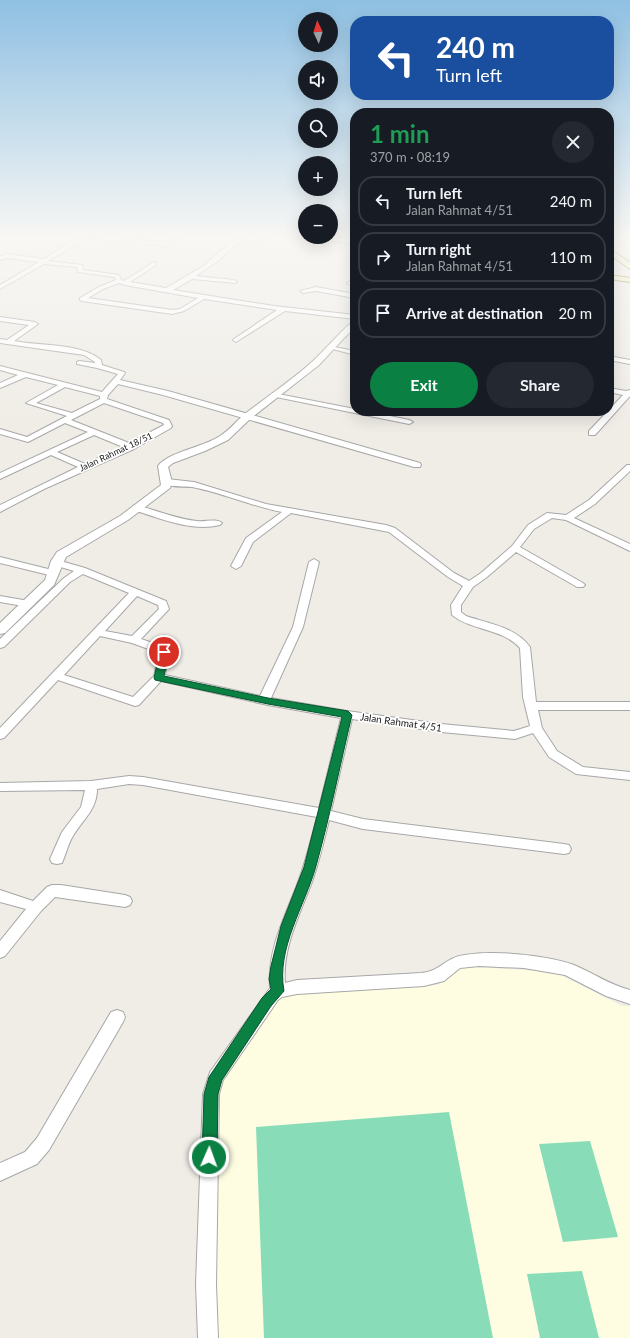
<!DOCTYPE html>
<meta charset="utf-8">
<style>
:root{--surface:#171b24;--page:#242831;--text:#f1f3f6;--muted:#9ea1a6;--line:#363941;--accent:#0b8043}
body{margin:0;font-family:Lato,sans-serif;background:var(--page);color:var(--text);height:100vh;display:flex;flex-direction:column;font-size:15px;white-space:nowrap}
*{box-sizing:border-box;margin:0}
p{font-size:13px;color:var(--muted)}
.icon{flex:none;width:22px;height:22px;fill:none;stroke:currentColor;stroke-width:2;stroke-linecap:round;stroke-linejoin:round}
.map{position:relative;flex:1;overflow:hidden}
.details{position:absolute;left:350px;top:108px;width:264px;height:308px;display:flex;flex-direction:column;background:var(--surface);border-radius:16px;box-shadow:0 4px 16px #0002}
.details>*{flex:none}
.hud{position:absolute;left:350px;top:16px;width:264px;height:84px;border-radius:16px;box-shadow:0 4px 16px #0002;background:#1a4fa0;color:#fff;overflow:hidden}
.needle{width:26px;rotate:356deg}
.fabs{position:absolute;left:298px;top:12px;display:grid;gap:8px}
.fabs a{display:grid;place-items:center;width:40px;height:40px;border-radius:50%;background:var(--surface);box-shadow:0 4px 16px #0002;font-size:20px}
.pin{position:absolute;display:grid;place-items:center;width:34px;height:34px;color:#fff;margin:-17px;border:2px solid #fff;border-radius:50%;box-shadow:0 1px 4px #0007}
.me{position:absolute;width:44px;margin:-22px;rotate:2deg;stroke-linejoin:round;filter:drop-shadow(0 0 3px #0008)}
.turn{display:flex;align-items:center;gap:14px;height:84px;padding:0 20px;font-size:18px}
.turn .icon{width:52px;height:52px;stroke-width:2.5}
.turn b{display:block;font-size:28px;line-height:34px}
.round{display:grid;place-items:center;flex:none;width:42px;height:42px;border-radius:21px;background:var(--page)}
.headline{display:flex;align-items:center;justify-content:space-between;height:68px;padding:0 20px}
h1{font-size:24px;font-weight:700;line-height:30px;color:#1e9e55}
.button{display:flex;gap:8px;margin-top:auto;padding:8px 20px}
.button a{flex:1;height:46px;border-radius:24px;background:var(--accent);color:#fff;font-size:16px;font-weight:700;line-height:46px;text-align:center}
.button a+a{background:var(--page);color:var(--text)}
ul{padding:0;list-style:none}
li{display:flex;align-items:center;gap:12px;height:50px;margin:0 8px 6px;padding:0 12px;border:2px solid var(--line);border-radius:16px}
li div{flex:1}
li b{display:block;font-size:15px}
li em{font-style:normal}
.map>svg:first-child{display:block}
.education{fill:#fefde2}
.pitch{fill:#88ddb8}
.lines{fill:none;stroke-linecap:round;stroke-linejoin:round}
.minor-casing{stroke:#a7a7a7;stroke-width:2}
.tertiary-casing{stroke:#a7a7a7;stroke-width:2}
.secondary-casing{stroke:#6f7608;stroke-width:2}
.minor{fill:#fff;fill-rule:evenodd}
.tertiary{fill:#fff;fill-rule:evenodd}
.secondary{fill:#f8f8bd;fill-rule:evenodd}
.route{fill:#0b8043;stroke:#07532c}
.labels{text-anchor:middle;stroke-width:3.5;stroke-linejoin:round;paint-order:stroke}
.far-street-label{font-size:9px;fill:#202020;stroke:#fff}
.street-label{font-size:10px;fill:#202020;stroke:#fff}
</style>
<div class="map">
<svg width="630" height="1338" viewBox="0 0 630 1338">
<rect width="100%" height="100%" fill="#f0ede7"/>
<!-- education -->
<path class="education" d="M475,967l80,5 67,34h8v332h-415l3,-247 3,-9 56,-83 6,-4 155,-10 19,-16z"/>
<!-- pitch -->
<g class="pitch">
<path d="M449,1112l44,226h-229l-8,-211z"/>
<path d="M590,1141l28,96 -55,5 -24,-98z"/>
<path d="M582,1271l17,67h-59l-13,-64z"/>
</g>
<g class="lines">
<!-- minor casing -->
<g class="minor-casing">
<g id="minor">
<path d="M82,235l84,7 14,-7h7l-20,11 -81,-8 -38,23 34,4 1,5 36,5 2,5 3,1 30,-19 2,1v2l-26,17 36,6 36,-21 29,-25 9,-3 31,-4 -11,6 -19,1 -6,3 -16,15 -23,16 38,4 3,2 -1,1 -44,-4 -19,11 101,16 81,9v4l-70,-8 -49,31 -3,-2 1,-1 43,-29 -73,-11 -20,12 -12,3 -90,-13 -2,-1v-2l19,-11 17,-7 -1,-3 -37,-5 -1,-5 -33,-3 -44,25v-4l39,-23 -32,-4 -7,2v-4l7,-2 37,5zM119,283l6,2 73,13 -18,11 -8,1 -84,-12 15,-9z"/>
<path d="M350,281l5,1v4l-7,-2 -1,-1z"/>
<path d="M316,287l39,7v4l-39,-7 -13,2 -3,-2z"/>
<path d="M0,317l35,5 3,2 -24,17c25,5 67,2 87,19l1,5 22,7 1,1 -5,7 48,11 252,72 1,2 -1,2h-6l-251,-72 -45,-11 -10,11 -1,4 62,21 3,6 -1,2 -37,21 -90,40 -44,23v-7l78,-38 -27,-12 -51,24v-6l88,-41 -23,-9 -37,19 -28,-8v-5l27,8 40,-21 -41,-13 32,-18 -32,-8 -26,11v-5l18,-8 -18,-5v-4l102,26 16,-18 -21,-6 -20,-4v-2l2,-1 16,2v-1l-11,-7 -84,-12v-4l7,1 22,-15 -29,-4zM65,387l35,9v3l-28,14 -36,-10zM104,403l59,20 1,2 -35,18 -58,-23zM94,435l29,12 -38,17 -28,-12z"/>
<path d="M329,346l26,5v4l-26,-7z"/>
<path d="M609,356l21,4v4l-21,-4z"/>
<path d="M609,388l17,3 4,-1v6l-35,39h-6v-4l34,-36 -14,-3z"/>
<path d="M273,393l82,16v2h11l43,9 4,2 -4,2 -133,-27 -4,-2z"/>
<path d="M627,465h3v6l-35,33 -21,14 56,26v7l-64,-31 -14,-2 -18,11 -14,18 63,36 2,2 -2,2h-6l-61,-35 -29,25 -14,10 -12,18v7l5,4c21,7 50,11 64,31l6,55h94v8h-92l4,18 15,23 26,16 47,5v8l-54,-6 -27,-17 -16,-24 -18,6 -74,-7 -89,-13 -21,92 32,8 201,25 5,1 2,4 -2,4 -5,1 -201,-25 -34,-9c-5,21 -10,42 -17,62 -12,32 -30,66 -27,101l12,-3 124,-7c21,-2 24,-16 44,-18 29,-5 81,0 109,10 19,8 36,20 56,25v14l-24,-8 -41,-21 -41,-7 -45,-2 -19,2 -16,13 -20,5 -127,8 -15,3 -4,3 -55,80 -4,14 -3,190 2,54h-20l-2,-54 7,-190 7,-22 60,-84c-3,-38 15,-71 28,-106 8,-21 13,-43 19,-65l-174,-32 -14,-1 -32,5c0,21 -14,30 -24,47 -5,8 -7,18 -11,27l-5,1 -5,-1 -2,-4 12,-27 19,-25 4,-17 -85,1v-8l91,-2 38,-5 14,1 176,31 22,-90 -73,-13 -107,-24 -22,24 -4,1 -77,-26 -54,58 -4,1v-11l129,-135 -46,-19 -13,8 -66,65 -4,1v-9l64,-61 10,-7 -20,-6 -2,-2 5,-3 28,8 81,33 3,8 -28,30 21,7 7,6 -4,23 95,21 33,-69 16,-65 5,-3 5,3 -16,65 -32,71 76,13 94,13 73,7 16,-5 -7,-29 -3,-49c-18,-20 -48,-17 -68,-33l-1,-10 12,-19 -15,-9 -59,-45 -98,-19 -38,29 -12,24 -5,3 -5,-3 15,-28 36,-26c-31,-6 -59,-19 -90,-25 -8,-1 -23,1 -29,-5l4,-3 27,3 72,22 120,21 9,3 59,45 15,8 12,-8 31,-27 16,-21 19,-12 19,2 23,-15zM137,596l21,9 1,4 -27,27 -27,-5zM100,636l32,7 27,10 -5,23 -21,21 -69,-22z"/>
<path d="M136,505c20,5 40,14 61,16 8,1 20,-3 25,2l-2,2c-29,7 -60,-7 -87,-15l-1,-2 1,-2z"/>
<path d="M0,557l56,14 2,2 -5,3 -53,-13z"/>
<path d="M0,596l29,5 5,3 -5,3 -29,-5z"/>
<path d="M52,885h9l64,10 5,2 2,4 -2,4 -5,2 -70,-10 -14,14 -36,45 -5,2v-17l26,-32 -26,-7v-12l33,11 14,-14z"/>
<path d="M117,1010l6,2 2,5 -2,5 -74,128 -12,14 -37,17v-18l25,-11 12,-14 74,-126z"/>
</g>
</g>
<!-- tertiary casing -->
<g class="tertiary-casing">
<path id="tertiary" d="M352,322h3v6l-11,10 -25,27 -69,54 -22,21 -23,11 -32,12 -5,4 4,15 -2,6 -42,32 -62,37 -12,28 -49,48 -5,1v-11l45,-43 6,-19 6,-9 63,-36 41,-31 -3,-19c10,-14 46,-19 62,-30 10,-6 17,-16 26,-23 22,-17 46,-33 67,-52 14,-13 25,-27 39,-39z"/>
</g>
<!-- secondary casing -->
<g class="secondary-casing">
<g id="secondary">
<path d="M313,237h18l24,3v4l-38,-5z"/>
<path d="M609,248l21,15v6l-21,-15z"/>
<path d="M609,275l21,3v4l-21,-3z"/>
</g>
</g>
<!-- minor -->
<use href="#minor" class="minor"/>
<!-- tertiary -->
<use href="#tertiary" class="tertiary"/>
<!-- secondary -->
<use href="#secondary" class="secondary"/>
</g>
<!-- sky -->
<linearGradient id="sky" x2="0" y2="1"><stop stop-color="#8fc0e3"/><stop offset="0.56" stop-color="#f8f7f4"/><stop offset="1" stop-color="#f8f7f4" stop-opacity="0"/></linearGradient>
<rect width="630" height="423" fill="url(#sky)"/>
<!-- route -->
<path class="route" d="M160,650h4l4,2v6l-4,18 104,22 80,13 4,4c-12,50 -22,101 -36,151 -11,40 -40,82 -32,125l-13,15 -49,74 -4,14 -1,63 -2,5 -6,2 -5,-2 -2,-5 2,-63 5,-17 53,-79 9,-9 -2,-10 2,-13 10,-40 23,-59 38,-150 -74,-13 -113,-24 -1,-2z"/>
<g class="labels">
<!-- far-street labels -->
<g class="far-street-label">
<text transform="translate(116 452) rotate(-25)" y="3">Jalan Rahmat 18/51</text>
</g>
<!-- street labels -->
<g class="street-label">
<text transform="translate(401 722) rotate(8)" y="4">Jalan Rahmat 4/51</text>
</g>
</g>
</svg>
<div class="fabs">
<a><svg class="needle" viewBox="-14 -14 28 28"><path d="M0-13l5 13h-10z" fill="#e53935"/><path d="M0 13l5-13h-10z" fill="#9ea1a6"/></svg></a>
<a><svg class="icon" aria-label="sound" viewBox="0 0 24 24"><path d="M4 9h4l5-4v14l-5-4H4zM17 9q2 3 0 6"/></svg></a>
<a><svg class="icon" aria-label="search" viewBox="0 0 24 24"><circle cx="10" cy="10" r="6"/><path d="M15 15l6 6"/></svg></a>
<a>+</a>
<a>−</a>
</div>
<div class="pin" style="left:164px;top:652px;background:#d93025"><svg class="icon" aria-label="arrive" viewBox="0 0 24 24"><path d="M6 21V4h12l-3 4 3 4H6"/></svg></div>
<svg class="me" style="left:209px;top:1157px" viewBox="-20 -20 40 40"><circle r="17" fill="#0b8043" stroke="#fff" stroke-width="3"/><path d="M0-11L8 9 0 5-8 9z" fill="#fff"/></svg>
<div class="hud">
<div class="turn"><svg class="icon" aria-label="left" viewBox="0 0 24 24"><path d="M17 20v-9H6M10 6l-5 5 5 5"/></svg><div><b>240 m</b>Turn left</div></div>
</div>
<section class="details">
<div class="headline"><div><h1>1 min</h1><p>370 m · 08:19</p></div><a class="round"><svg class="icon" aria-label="close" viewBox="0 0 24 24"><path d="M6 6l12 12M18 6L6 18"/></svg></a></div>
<ul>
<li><svg class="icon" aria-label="left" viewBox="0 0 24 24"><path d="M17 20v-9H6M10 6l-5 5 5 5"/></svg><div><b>Turn left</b><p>Jalan Rahmat 4/51</p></div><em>240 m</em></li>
<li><svg class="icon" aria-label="right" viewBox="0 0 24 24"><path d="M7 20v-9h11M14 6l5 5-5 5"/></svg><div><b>Turn right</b><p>Jalan Rahmat 4/51</p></div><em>110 m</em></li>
<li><svg class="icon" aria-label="arrive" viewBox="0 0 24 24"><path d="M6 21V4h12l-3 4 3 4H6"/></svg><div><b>Arrive at destination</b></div><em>20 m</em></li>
</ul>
<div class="button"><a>Exit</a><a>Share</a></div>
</section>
</div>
